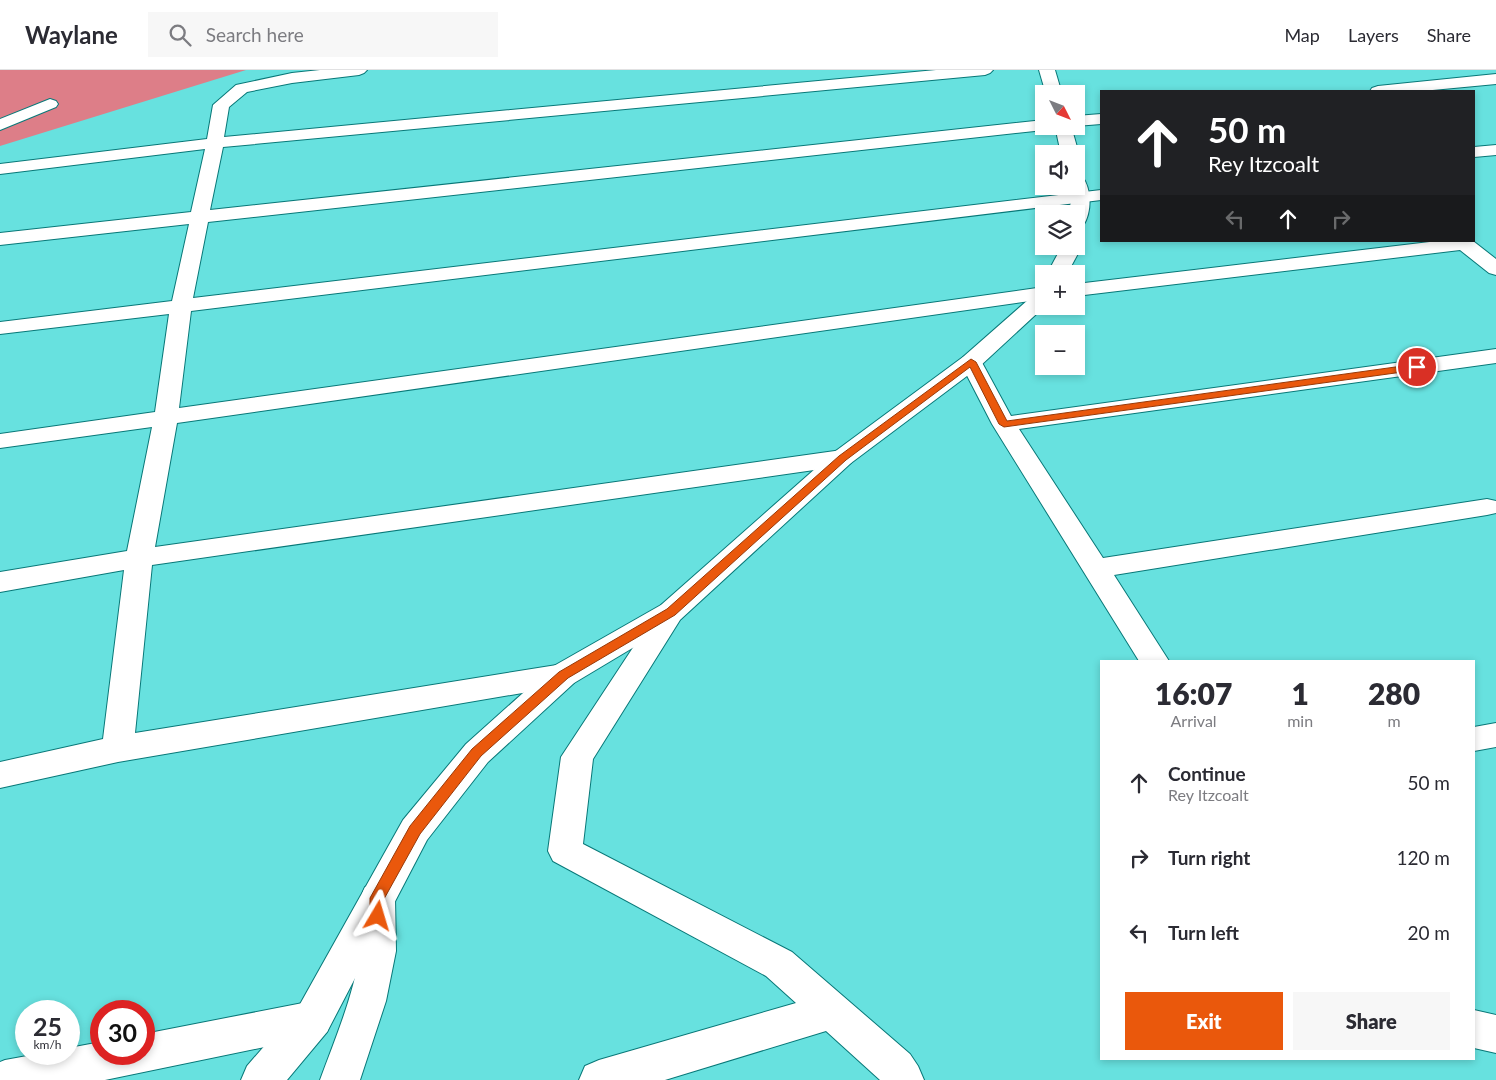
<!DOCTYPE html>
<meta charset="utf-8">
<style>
:root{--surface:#fff;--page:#f7f7f7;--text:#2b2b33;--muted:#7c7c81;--line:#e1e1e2;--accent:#ea580c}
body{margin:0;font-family:Lato,sans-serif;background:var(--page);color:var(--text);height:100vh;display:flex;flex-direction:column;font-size:19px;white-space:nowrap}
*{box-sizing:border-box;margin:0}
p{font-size:16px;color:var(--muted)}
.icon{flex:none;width:28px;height:28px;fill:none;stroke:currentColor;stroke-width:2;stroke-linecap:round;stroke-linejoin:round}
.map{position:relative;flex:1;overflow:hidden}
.panel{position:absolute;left:1100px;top:590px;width:375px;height:400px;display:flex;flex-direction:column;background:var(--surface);border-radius:0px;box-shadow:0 2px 8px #0003}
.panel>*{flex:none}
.hud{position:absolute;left:1100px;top:20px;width:375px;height:152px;border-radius:0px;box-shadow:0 2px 8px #0003;background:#202124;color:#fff;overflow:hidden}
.needle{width:32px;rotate:132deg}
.fabs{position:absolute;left:1035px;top:15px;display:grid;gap:10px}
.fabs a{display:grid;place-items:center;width:50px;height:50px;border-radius:0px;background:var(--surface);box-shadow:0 2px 8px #0003;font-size:25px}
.speed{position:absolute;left:15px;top:930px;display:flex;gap:10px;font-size:25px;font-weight:700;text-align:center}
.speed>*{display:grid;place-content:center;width:65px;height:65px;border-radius:50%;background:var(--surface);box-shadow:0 2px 8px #0003;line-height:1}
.speed small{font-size:12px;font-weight:400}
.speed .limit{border:8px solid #d22;background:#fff;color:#111}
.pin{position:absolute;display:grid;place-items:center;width:42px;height:42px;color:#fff;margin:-21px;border:2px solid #fff;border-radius:50%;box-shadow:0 1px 5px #0007}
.me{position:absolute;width:55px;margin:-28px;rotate:7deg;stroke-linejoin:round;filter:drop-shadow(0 0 4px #0008)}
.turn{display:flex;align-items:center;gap:18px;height:105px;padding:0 25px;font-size:22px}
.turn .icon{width:65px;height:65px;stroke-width:2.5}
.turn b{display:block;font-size:35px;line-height:42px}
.lanes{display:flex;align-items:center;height:48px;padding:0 25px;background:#0003;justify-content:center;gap:25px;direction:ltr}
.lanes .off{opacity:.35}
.eta{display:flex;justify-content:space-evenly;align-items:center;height:85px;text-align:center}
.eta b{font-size:30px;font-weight:800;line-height:35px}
.primary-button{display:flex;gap:10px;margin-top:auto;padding:10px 25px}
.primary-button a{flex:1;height:58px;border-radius:0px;background:var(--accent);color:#fff;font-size:20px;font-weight:800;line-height:58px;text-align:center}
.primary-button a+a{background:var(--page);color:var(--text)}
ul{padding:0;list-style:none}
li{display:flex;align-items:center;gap:15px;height:75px;padding:0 25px}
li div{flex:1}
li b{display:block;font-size:19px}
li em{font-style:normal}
header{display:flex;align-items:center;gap:30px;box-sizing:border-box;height:70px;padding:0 25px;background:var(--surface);border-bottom:1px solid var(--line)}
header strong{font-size:24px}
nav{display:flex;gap:28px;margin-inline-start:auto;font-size:18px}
.search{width:350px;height:45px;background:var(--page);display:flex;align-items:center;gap:12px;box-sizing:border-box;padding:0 18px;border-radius:0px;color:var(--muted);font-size:19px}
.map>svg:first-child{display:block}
.green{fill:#dd7e88}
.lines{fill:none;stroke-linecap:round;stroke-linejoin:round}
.minor-casing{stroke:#087878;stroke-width:2}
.tertiary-casing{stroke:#087878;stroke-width:2}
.minor{fill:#fff;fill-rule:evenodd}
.tertiary{fill:#fff;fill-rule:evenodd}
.route{fill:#ea580c;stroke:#983908}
</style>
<header>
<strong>Waylane</strong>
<div class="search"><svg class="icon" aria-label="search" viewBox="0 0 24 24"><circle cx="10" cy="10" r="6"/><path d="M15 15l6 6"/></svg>Search here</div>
<nav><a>Map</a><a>Layers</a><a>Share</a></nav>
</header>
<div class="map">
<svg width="1496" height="1010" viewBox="0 0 1496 1010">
<rect width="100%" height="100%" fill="#67e1df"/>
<!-- green -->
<path class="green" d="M0,0h246l-246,76z"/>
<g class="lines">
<!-- minor casing -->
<g class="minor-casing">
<g id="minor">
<path d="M320,0h47l-3,3 -5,2 -67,8 -45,9 -18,15 -5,30 712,-67h57l-3,3 -5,2 -762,72 -13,63 834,-90v6h7l-7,4 -836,92 -15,76 908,-108v10l-910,111 -12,97 865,-121v12l-867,124 -22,124 687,-97 9,3 3,5 -3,5 -9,3 -690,99 -17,168 428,-69 11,3 4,8 -4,8 -11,3 -445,76 -118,26v-26l103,-23 21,-169 -124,22v-20l127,-21 25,-124 -152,21v-14l155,-22 14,-98 -169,20v-12l172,-21 17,-77 -189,21v-12l191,-21 14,-63 -205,25v-10l207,-25 6,-34 23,-20 56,-12z"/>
<path d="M1496,4v10l-74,7h-52l2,-3 6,-2z"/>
<path d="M50,29l6,2 2,3 -2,3 -56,23v-11z"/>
<path d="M1101,44v10l-25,2v-10z"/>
<path d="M1496,75v10l-22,2v-10z"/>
<path d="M1438,171h35l23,18v16l-7,-2 -29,-23 -384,46v-12z"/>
<path d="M1496,279v14l-477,66 84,129 384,-59 9,2v12l-9,2 -373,60 55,86h-30l-147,-237 -32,-62 3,-5 8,-2 8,2 32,59z"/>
<path d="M671,532l10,3 4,7 -92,147 -10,85 209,108 118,102 8,12 6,14h-44l-54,-49 -161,49h-86l6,-14 14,-6 197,-57 -30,-27 -213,-115 -5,-10 13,-94 100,-152z"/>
<path d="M1496,653v24l-22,4v-24z"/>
<path d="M377,812l12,5 6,11 1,53 -10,50 -26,79h-40c15,-41 34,-85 40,-129 2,-22 -5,-44 5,-64z"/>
<path d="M313,931l14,5 5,13 -5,13 -14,5 -208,43h-105v-18l5,-2 33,-6h31v-6l32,-6v12h43v-20z"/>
<path d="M1474,940l22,5v38l-22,-5z"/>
</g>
</g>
<!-- tertiary casing -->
<g class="tertiary-casing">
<g id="tertiary">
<path d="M1039,0h16l7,24h-16z"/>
<path d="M1055,56h16l8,28 -3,3v-3h-15z"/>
<path d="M1076,105l6,1c10,14 10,36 1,50l-7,2v-14h-8l4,-16 -3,-12h7z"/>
<path d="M1076,171l6,5 -15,28h-20l15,-28h14z"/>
<path d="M1044,220l1,16 -66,61 -128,96 -170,156 -107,64 -86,79 -61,78 -100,192 -40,48h-46l6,-14 52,-60 104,-186 63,-76 86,-77 109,-62 172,-152 130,-96 74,-65z"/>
</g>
</g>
<!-- minor -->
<use href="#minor" class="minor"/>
<!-- tertiary -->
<use href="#tertiary" class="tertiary"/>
</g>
<!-- route -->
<path class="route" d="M971,289l5,3 31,59 410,-57 5,3 -5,3 -413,57 -5,-3 -29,-57 -124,93 -171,155 -107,63 -87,78 -61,78 -36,65 1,17 -2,5 -5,2 -6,-2 -2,-5v-18l40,-72 62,-77 87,-77 108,-63 172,-153z"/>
</svg>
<div class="fabs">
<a><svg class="needle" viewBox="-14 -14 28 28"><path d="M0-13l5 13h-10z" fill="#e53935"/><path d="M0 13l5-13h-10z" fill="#7c7c81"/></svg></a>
<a><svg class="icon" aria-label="sound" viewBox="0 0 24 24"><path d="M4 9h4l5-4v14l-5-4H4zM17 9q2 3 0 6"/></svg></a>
<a><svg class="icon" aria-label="layers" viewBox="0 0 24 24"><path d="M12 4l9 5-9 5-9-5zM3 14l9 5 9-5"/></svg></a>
<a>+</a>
<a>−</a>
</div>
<div class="speed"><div>25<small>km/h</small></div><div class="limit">30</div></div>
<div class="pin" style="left:1417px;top:297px;background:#d93025"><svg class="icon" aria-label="arrive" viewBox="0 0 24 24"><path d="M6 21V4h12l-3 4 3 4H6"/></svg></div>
<svg class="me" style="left:378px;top:846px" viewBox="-20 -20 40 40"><path d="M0-17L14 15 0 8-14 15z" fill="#ea580c" stroke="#fff" stroke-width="4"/></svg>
<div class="hud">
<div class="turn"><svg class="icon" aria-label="ahead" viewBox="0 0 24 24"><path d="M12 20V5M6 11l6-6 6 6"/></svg><div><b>50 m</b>Rey Itzcoalt</div></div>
<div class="lanes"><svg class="icon off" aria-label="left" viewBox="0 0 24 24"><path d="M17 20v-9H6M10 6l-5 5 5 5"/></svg><svg class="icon" aria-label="ahead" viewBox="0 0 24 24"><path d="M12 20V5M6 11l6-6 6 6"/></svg><svg class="icon off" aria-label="right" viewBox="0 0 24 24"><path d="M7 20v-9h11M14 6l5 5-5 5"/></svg></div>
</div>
<section class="panel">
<div class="eta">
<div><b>16:07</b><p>Arrival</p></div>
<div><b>1</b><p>min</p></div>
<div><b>280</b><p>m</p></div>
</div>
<ul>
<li><svg class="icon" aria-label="ahead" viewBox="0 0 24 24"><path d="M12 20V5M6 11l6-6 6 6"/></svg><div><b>Continue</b><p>Rey Itzcoalt</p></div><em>50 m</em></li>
<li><svg class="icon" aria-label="right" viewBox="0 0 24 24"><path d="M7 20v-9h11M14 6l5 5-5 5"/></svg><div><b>Turn right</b></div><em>120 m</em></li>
<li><svg class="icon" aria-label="left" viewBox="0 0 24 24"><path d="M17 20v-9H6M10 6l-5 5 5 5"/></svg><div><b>Turn left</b></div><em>20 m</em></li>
</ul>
<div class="primary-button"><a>Exit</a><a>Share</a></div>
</section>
</div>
